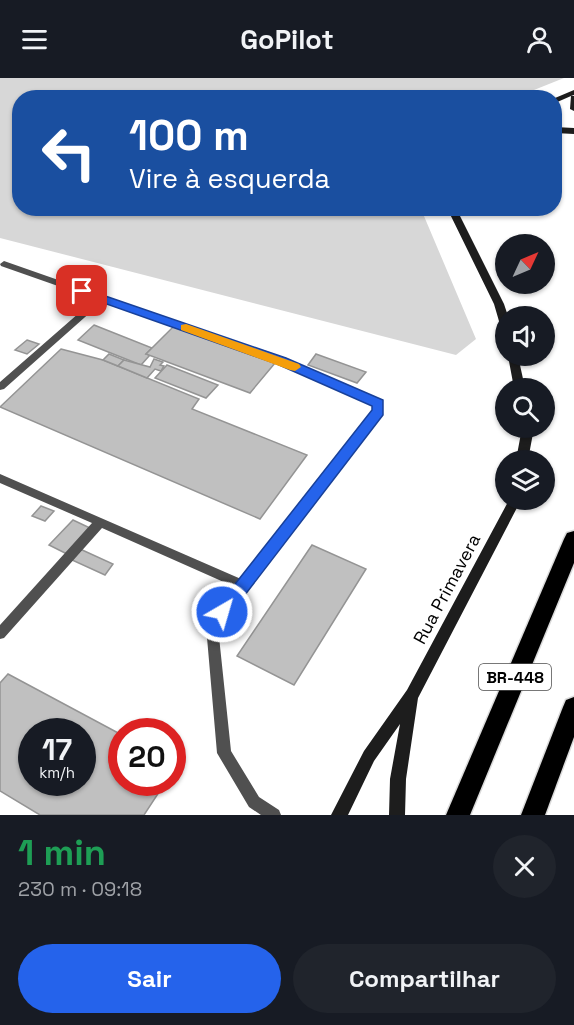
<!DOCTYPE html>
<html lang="pt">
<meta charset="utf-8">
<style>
:root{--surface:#171b24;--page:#20242c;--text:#f1f3f6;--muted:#9ea1a6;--accent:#2563eb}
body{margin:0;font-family:"Space Grotesk",sans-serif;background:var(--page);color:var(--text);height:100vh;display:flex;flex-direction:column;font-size:22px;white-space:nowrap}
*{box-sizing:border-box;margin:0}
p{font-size:20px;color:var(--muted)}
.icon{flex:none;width:33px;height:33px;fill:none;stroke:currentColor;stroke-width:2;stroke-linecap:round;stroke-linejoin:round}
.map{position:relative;height:737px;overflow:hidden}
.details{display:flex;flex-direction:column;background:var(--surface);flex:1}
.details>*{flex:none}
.top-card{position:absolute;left:12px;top:12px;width:550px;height:126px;border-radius:24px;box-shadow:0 2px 4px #0004;background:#1a4fa0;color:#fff;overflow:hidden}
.needle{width:39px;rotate:46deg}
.tools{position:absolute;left:495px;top:156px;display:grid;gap:12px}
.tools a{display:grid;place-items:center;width:60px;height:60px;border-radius:50%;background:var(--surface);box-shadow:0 2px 4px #0004;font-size:30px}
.speed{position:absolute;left:18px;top:640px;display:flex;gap:12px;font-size:30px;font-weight:700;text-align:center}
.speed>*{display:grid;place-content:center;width:78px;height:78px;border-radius:50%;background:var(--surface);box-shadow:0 2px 4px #0004;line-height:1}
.speed small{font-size:15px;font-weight:400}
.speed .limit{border:9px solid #d22;background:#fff;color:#111}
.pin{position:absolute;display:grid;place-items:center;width:51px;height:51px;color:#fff;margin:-26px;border-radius:12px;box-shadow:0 3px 9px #0006}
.me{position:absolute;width:66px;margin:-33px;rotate:38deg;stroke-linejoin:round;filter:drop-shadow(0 0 4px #0008)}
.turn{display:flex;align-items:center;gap:21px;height:126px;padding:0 18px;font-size:27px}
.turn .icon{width:78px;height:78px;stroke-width:2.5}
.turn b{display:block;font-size:42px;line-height:51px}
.round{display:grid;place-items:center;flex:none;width:63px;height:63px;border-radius:32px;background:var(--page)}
.summary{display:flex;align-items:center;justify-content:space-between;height:102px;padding:0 18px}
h1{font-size:36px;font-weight:700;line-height:45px;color:#1e9e55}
.action{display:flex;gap:12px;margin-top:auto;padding:12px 18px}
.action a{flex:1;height:69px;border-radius:36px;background:var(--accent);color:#fff;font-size:24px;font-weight:700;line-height:69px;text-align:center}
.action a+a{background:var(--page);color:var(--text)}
header{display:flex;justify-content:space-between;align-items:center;height:78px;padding:0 18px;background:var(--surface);font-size:27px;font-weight:700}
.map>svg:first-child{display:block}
.green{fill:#d7d7d7}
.building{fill:#c0c0c0;stroke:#949494;stroke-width:1.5;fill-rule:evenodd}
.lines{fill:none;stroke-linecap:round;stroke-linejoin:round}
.highway-casing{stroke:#dbdbdb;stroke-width:3}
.lane{fill:#505050;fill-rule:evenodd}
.secondary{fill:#1d1d1d;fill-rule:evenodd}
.highway{fill:#000;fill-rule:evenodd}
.route{fill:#2563eb;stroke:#184099;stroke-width:1.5}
.slow{fill:#f59e0b}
.labels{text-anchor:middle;stroke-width:4.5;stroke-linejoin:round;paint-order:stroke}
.shield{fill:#fff;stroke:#4c4c4c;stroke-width:1.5}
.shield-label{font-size:16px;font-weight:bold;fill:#000}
.street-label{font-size:18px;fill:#000;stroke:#fff}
</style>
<header><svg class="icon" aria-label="menu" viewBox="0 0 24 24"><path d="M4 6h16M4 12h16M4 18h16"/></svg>GoPilot<svg class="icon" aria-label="person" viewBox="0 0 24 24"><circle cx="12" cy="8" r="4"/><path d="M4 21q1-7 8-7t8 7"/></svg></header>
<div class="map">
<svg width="574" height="737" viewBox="0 0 574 737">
<rect width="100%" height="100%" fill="#fff"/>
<!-- green -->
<path class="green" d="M0,0h564l-50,20h-494v110l401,1 55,130 -20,16 -456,-117z"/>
<!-- building -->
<g class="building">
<path d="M94,247l58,23 -6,6 4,1 -9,10 -63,-25z"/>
<path d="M174,248l101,37 -25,30 -104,-39z"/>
<path d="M27,262l12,4 -12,10 -12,-4z"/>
<path d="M61,271l42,11 96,39 -7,10 115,46 -47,64 -260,-112z"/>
<path d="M109,276l15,6 -6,6 -15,-6z"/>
<path d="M316,276l50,18 -9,11 -49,-18z"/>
<path d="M154,281l9,3 -3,3 4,1 -3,5 -6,-2 -8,9 -29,-12 6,-6 26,7z"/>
<path d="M167,287l51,20 -12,13 -51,-20z"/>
<path d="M41,428l13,5 -9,10 -13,-5z"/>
<path d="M73,442l17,8 -23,26 -18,-9z"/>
<path d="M312,467l54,24 -72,116 -57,-29z"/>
<path d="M80,471l33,15 -8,11 -33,-15z"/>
<path d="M8,596l114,61v48h43l-21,32h-104l-40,-24v-108zM32,654h50v51h-50z"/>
</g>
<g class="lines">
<!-- highway casing -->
<g class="highway-casing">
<g id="highway">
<path d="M574,453v32l-104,252h-24l118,-276 3,-6z"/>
<path d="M574,619v40l-29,78h-24l42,-108 3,-7z"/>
</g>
</g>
<!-- lane -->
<path class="lane" d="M4,183l280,98 98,42 1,10 -1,3 -164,213 13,124 28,46 20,13 2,5h-20l-12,-8 -32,-54 -11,-127 29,-39 -133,-59 -98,110 -4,1v-14l92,-102 -92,-40v-9l241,105 132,-169v-5l-95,-42 -176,-61 -98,87 -4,1v-8l95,-83 -94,-33 -1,-2z"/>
<!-- secondary -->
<g class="secondary">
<path d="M574,12v5l-3,1h3v15l-4,-2 1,-13 -16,7v-5z"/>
<path d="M555,49l19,1v6l-19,-1z"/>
<path d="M447,130h9l48,96 4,12h-2v15l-5,-3 -7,-24z"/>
<path d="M508,278h10l7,32h-11z"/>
<path d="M522,350h12l-6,32h-12z"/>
<path d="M509,422h12l-103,198 -12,81 -1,36h-16l1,-36 10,-55 -26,37 -26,54h-17l33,-64 43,-61z"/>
</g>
<!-- highway -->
<use href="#highway" class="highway"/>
</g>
<!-- route -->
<path class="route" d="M82,210l204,70 97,42v15l-155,202h-11l-3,-5 3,-5 155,-197v-4l-95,-42 -199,-70 -2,-3z"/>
<!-- slow -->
<path class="slow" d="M186,246l113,40 2,3 -6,4 -5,-1 -109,-40v-5z"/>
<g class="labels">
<!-- shield labels -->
<rect class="shield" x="479" y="586" width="72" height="26" rx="4.5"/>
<g class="shield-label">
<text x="515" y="605">BR-448</text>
</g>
<!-- street labels -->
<g class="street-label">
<text transform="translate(447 511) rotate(-62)" y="6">Rua Primavera</text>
</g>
</g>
</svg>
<div class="tools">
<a><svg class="needle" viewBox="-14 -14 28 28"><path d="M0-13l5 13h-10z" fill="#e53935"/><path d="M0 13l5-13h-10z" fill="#9ea1a6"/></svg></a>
<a><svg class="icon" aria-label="sound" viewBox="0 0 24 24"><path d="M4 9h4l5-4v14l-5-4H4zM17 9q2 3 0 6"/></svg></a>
<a><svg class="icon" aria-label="search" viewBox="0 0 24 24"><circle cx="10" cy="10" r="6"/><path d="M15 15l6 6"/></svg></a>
<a><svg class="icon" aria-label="layers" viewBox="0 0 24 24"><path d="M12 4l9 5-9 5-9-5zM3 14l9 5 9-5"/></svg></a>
</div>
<div class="speed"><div>17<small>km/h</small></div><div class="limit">20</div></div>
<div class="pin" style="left:82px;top:213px;background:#d93025"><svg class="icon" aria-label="arrive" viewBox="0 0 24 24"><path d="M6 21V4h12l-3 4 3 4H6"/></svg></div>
<svg class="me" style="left:222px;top:534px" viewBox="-20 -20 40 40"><circle r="17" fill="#2563eb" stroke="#fff" stroke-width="3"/><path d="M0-11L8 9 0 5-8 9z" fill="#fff"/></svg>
<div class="top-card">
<div class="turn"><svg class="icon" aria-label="left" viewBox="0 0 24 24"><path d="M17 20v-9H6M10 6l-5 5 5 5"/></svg><div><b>100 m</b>Vire à esquerda</div></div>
</div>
</div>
<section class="details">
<div class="summary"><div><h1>1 min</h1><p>230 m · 09:18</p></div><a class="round"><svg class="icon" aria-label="close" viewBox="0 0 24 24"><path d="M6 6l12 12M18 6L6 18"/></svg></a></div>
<div class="action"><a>Sair</a><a>Compartilhar</a></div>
</section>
